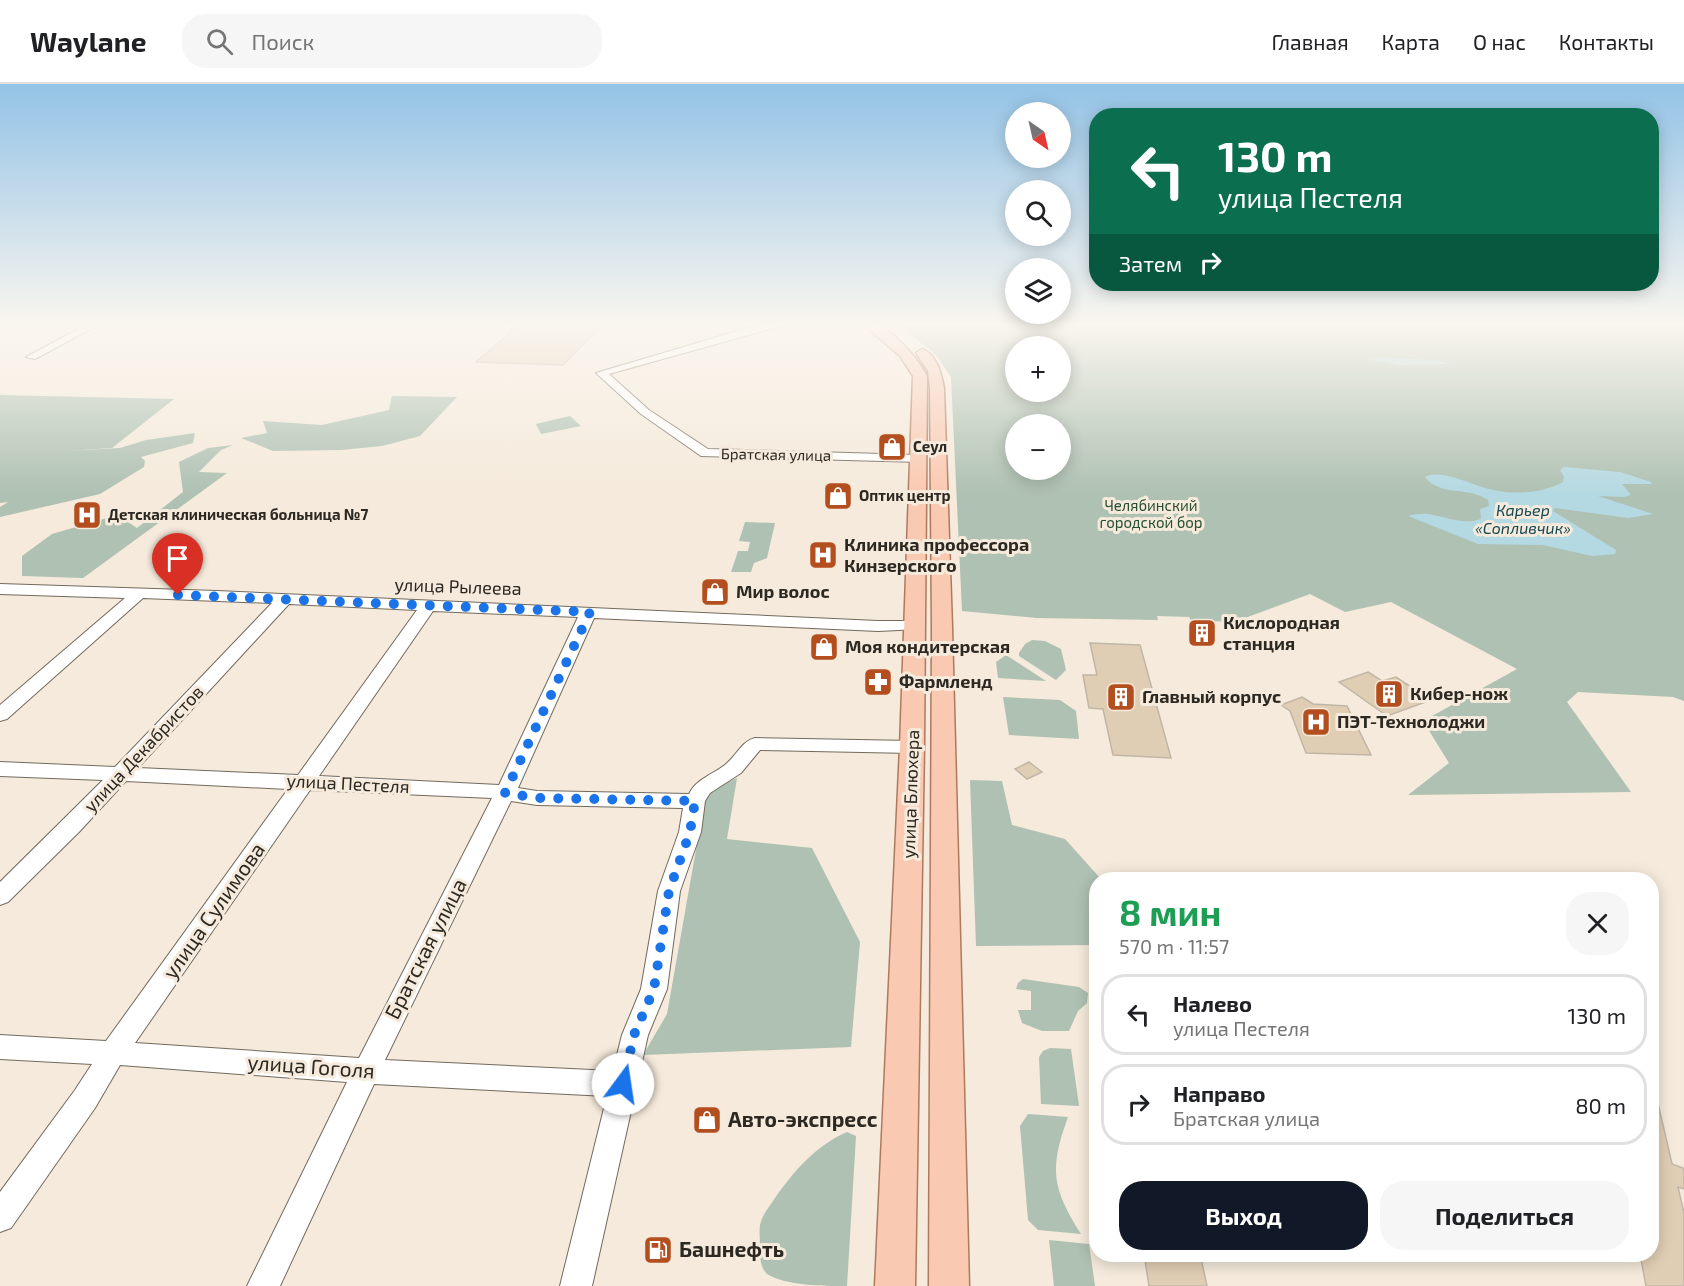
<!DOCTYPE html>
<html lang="ru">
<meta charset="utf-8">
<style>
:root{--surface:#fff;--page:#f6f6f6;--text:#202124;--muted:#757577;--line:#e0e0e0;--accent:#111827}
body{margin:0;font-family:"Exo 2",sans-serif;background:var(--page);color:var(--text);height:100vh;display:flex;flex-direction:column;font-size:22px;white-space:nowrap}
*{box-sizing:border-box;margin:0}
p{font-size:20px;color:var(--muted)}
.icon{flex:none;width:33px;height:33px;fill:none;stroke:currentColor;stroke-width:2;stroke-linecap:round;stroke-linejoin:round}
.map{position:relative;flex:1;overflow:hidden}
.details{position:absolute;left:1089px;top:788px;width:570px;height:390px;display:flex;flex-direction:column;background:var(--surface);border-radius:24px;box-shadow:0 3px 15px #0003}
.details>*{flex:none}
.banner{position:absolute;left:1089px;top:24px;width:570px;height:183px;border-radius:24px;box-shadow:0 3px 15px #0003;background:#0b6e4f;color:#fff;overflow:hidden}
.needle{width:39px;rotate:146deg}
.tools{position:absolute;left:1005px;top:18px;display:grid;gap:12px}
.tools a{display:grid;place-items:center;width:66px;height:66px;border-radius:50%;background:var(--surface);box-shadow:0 3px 15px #0003;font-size:30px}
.pin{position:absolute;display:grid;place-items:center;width:51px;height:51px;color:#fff;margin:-62px -26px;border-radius:50% 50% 50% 0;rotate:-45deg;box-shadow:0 0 6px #0007}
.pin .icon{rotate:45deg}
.me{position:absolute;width:66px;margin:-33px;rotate:14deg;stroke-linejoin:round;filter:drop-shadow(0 0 4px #0008)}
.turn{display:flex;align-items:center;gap:21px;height:126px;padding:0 30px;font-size:27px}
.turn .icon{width:78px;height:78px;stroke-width:2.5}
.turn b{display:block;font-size:42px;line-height:51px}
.then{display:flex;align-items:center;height:57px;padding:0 30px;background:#0003;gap:12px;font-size:22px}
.round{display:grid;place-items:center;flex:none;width:63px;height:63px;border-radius:24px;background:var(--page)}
.summary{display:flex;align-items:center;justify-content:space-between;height:102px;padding:0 30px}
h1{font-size:36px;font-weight:700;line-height:45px;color:#1e9e55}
.primary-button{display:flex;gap:12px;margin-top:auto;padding:12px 30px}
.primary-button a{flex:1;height:69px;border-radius:24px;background:var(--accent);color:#fff;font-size:24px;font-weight:700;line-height:69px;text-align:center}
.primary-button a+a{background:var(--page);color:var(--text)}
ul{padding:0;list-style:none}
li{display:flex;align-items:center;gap:18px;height:81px;margin:0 12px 9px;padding:0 18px;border:3px solid var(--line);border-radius:24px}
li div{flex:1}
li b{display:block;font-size:22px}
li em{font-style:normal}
header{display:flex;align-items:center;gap:36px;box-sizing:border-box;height:84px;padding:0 30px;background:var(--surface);border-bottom:2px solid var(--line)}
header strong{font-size:28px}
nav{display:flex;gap:33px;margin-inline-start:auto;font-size:21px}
.search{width:420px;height:54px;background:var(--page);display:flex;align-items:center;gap:15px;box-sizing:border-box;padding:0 21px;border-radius:24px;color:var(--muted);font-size:22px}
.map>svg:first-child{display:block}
.green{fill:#aec1b2;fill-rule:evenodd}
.water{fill:#b5d9e2}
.building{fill:#e0ceb4;stroke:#c0b6a7;stroke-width:1.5}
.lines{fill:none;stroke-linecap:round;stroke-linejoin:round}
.minor-casing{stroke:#736a5d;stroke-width:2}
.major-casing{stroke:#af795e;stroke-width:3}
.minor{fill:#fff;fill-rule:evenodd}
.major{fill:#fac9b2;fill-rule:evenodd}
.route{stroke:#1a73e8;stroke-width:10;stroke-dasharray:0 18}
.labels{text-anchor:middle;stroke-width:6;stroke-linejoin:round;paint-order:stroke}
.far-poi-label{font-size:15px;font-weight:bold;fill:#2c2822;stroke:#f5eadb;text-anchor:start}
.far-street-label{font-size:15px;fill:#2c2822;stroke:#f5eadb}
.far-park-label{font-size:15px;fill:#244f31;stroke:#f5eadb}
.far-water-label{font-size:16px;font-style:italic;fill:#154954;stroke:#f5eadb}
.poi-label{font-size:18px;font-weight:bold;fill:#2c2822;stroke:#f5eadb;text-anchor:start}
.street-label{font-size:18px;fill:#2c2822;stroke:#f5eadb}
.near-street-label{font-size:21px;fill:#2c2822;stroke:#f5eadb}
.near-poi-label{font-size:21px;font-weight:bold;fill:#2c2822;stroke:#f5eadb;text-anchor:start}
</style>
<header>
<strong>Waylane</strong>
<div class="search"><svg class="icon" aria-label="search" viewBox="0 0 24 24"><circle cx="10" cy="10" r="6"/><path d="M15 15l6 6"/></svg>Поиск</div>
<nav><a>Главная</a><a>Карта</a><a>О нас</a><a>Контакты</a></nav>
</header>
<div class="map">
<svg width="1684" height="1202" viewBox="0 0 1684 1202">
<rect width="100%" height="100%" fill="#f5eadb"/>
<!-- green -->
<g class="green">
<path d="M898,240h786v377l-11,-4 -95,-5 -11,10 64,90 -223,3 41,-32 -26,-42 94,-52 -126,-67 -46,10 -35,-18 -76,28 -43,-2 -2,-3 -32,-1 1,4 -121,-2 -75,-7 -11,-234 -15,-22zM1016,262h44v46h-44zM1016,340h44v46h-44z"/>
<path d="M0,311l174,4 -62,49 -47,3 55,-3 26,-8 49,-7 -2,10 -52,14 4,4 -1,6 -44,27 -100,23v-10l8,-5 -8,1z"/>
<path d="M392,312l65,1 -37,39 -38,10 -41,4 -68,1 -32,-13 26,-5 -4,-12 59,4 67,-15z"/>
<path d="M570,332l11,10 -40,8 -5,-10z"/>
<path d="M233,361l-12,5 -22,22 28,1 -144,105 -61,-2v-20l30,-22 65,-19 20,13 46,-36 -4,-30 29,-14z"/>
<path d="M745,438l30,1 -8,35 -13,5 -3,9h-20l7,-21h10l2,-9 -11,-1z"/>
<path d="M1032,556l13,1 16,8 5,21 -10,10 -37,-24v-3l6,-9z"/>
<path d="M1006,571l40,26 -48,-3 -2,-16z"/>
<path d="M1003,613l57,3 16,11 3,28 -70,-4z"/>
<path d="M737,694l-10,61 85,9 48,94 -9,105 -208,8 24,-41 39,-221z"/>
<path d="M970,696l32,1 10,44 53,14 36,40h-5v66l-120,1z"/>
<path d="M1023,895l56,8 9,6 -1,10 -9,8 -9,20h-27l-20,-8 -4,-13h13v-19l-15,-2 2,-6z"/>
<path d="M1050,964l21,1 8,57 -38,-2 -2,-47 4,-6z"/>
<path d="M1028,1030l40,3c-19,52 -16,71 13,117l-43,-4 -10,-10 -8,-94z"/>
<path d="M847,1048l9,4 -9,150c-25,0 -60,0 -80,-12 -7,-7 -7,-17 -7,-26 0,-8 -1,-16 0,-23 2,-9 8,-17 13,-24 19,-28 42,-55 74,-69z"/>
<path d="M1049,1156l40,4 6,42h-41z"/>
</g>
<!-- water -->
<g class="water">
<path d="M1384,274l51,2 16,4 -51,1 -34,-6z"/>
<path d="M1564,383l56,5 31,10 1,2h-30l9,11 -7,2 -26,-1 55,18 -25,4 -73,-10 -2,3 63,39 -1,4 -23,2 -49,-11 -65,-1 -70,-28c26,-9 48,12 73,3l-1,-10 9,-3 -1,-6c-20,-14 -47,-3 -63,-23 17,-9 50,10 68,13 23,5 49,3 70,-8l1,-5 -4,-7z"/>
</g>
<!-- building -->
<g class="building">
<path d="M520,240h83l-40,41 -87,-3z"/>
<path d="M1090,559l50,2 31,113 -58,-3 -10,-46 -14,-1 -6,-33h14z"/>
<path d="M1368,588l14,9 14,-4 35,23 -44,16 -48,-34z"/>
<path d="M1302,613l11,7 34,2 24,49 -65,-2 -16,-42 -9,-6z"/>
<path d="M1029,678l13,10 -15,7 -12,-10z"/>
<path d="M1656,1011l16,69 11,4 1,4v17l-6,-2 6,26v73h-38l-6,-32h12v-158z"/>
<path d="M1144,1170h56l7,32h-58z"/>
</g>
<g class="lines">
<!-- minor casing -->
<g class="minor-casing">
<g id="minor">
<path d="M88,240h12l-65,35 -9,-2z"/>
<path d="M768,240h20l-179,50 40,36 59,39 209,6 4,1 2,3 -2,3 -220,-6 -60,-42 -45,-41 141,-42z"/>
<path d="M0,500l217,7 661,30h42l2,4 -2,4 -42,2 -284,-13 -76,170 19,3 152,3c8,-16 24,-19 37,-30 11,-9 16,-23 29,-26l157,3 7,2 3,4 -3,4 -7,2 -152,-3 -19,23 -31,20 -5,8 -4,31 -21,59 -13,98 -19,46 -56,251h-32l47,-190 -233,-12 -94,202h-33l100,-204 -227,-17 -25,43 -84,120 -11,4v-40l75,-102 17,-26 -92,-5v-24l106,6 182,-252 -162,-8 -47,51 -71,70 -8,3v-23l103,-102 -103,-4v-14l115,5 157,-164 -129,-5 -136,121 -7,2v-16l125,-107 -125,-4zM289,520l128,6 -119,165 -160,-7zM433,527l145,6 -79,168 -180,-9zM310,706l182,8 -133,260 -224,-15zM511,717l26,4 146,3 -4,24 -21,59 -17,98 -19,46 -9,36 -228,-11z"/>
</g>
</g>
<!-- major casing -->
<g class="major-casing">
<g id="major">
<path d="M863,240c4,0 11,-1 14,1 18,7 41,34 50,51l-3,371 -9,539h-40l25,-539 13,-371 -13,-20z"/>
<path d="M922,265c15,6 20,26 22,40l8,238 17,659h-40l3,-659 -2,-238 -2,-18 -12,-18z"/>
</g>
</g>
<!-- minor -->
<use href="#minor" class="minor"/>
<!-- major -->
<use href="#major" class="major"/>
</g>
<!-- sky -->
<linearGradient id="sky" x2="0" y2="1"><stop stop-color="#93c3e6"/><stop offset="0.59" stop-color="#faf6ef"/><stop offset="1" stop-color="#faf6ef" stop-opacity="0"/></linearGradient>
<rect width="1684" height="409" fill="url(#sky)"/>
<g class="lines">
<!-- route -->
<path class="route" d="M178,511l412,17 -85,181 32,5 158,3 -5,31 -21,59 -15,98 -20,46 -11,49"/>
</g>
<!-- icons -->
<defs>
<g id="shop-square" transform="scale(1.5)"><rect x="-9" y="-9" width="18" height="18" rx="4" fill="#b34e1e" stroke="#f5eadb"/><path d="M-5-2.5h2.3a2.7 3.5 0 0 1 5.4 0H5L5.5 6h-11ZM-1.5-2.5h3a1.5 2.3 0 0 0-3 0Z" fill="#fff"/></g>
<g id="hospital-square" transform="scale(1.5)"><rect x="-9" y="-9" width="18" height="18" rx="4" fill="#b34e1e" stroke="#f5eadb"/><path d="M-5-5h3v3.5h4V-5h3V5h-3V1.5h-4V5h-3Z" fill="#fff"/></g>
<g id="building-square" transform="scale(1.5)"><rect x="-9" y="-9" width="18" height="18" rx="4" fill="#b34e1e" stroke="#f5eadb"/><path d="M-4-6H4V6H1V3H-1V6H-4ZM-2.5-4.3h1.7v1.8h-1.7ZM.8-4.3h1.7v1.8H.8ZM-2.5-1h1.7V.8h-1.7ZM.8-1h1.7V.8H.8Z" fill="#fff"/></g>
<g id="pharmacy-square" transform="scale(1.5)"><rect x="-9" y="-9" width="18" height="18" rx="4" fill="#b34e1e" stroke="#f5eadb"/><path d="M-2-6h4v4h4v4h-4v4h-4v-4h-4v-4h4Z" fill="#fff"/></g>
<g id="fuel-square" transform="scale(1.5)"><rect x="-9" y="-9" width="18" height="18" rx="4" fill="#b34e1e" stroke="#f5eadb"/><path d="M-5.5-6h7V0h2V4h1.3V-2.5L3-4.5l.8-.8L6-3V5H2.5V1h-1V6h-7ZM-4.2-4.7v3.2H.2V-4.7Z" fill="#fff"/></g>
</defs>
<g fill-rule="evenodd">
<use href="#shop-square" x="892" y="363"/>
<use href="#shop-square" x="838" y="412"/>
<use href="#hospital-square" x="87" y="431"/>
<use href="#hospital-square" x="823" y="471"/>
<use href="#shop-square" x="715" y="508"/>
<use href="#building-square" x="1202" y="549"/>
<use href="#shop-square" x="824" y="563"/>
<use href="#pharmacy-square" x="878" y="598"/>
<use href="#building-square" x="1389" y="610"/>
<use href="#building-square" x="1121" y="613"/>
<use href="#hospital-square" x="1316" y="638"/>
<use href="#shop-square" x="707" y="1036"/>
<use href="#fuel-square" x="658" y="1166"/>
</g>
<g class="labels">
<!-- far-poi labels -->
<g class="far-poi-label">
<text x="913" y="368">Сеул</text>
<text x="859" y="417">Оптик центр</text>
<text x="108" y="436">Детская клиническая больница №7</text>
</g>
<!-- far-street labels -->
<g class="far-street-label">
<text transform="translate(776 371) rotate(1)" y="5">Братская улица</text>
</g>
<!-- far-park labels -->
<g class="far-park-label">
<text x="1151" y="427">Челябинский<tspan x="1151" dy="17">городской бор</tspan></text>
</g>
<!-- far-water labels -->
<g class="far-water-label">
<text x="1523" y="432">Карьер<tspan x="1523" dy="18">«Сопливчик»</tspan></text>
</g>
<!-- poi labels -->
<g class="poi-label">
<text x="844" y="467">Клиника профессора<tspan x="844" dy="21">Кинзерского</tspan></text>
<text x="736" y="514">Мир волос</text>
<text x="1223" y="545">Кислородная<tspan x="1223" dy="21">станция</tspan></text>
<text x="845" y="569">Моя кондитерская</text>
<text x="899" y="604">Фармленд</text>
<text x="1410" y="616">Кибер-нож</text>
<text x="1142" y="619">Главный корпус</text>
<text x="1337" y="644">ПЭТ-Технолоджи</text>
</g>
<!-- street labels -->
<g class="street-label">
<text transform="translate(458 503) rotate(2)" y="6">улица Рылеева</text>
<text transform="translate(144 665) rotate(-47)" y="6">улица Декабристов</text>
<text transform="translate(348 700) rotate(3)" y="6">улица Пестеля</text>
<text transform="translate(911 710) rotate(-88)" y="6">улица Блюхера</text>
</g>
<!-- near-street labels -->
<g class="near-street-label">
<text transform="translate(214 827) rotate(-55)" y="7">улица Сулимова</text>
<text transform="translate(426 865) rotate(-63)" y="7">Братская улица</text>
<text transform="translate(311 983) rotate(4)" y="7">улица Гоголя</text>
</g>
<!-- near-poi labels -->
<g class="near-poi-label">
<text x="728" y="1043">Авто-экспресс</text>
<text x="679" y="1173">Башнефть</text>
</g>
</g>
</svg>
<div class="tools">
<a><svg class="needle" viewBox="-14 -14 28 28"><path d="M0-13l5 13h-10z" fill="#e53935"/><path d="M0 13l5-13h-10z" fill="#757577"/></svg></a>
<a><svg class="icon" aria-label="search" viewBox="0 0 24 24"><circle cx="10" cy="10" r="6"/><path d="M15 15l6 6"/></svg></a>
<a><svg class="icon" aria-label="layers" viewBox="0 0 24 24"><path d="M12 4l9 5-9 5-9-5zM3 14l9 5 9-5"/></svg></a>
<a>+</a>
<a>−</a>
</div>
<div class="pin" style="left:178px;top:511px;background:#d93025"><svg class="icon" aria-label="arrive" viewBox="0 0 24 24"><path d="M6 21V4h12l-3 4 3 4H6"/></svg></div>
<svg class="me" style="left:623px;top:1000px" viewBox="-20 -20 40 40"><circle r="19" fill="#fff"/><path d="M0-13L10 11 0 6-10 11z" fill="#1a73e8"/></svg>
<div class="banner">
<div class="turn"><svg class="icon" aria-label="left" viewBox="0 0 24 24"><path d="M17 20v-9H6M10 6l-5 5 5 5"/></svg><div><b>130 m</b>улица Пестеля</div></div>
<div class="then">Затем<svg class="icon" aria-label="right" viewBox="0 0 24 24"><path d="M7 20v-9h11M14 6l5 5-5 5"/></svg></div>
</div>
<section class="details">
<div class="summary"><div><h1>8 мин</h1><p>570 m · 11:57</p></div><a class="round"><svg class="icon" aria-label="close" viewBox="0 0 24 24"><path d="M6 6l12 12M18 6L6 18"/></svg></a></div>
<ul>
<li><svg class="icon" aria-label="left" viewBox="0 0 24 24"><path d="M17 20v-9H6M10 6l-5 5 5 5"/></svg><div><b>Налево</b><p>улица Пестеля</p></div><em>130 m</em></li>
<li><svg class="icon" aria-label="right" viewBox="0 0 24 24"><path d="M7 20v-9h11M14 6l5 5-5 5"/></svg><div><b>Направо</b><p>Братская улица</p></div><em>80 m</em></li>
</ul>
<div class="primary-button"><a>Выход</a><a>Поделиться</a></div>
</section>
</div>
